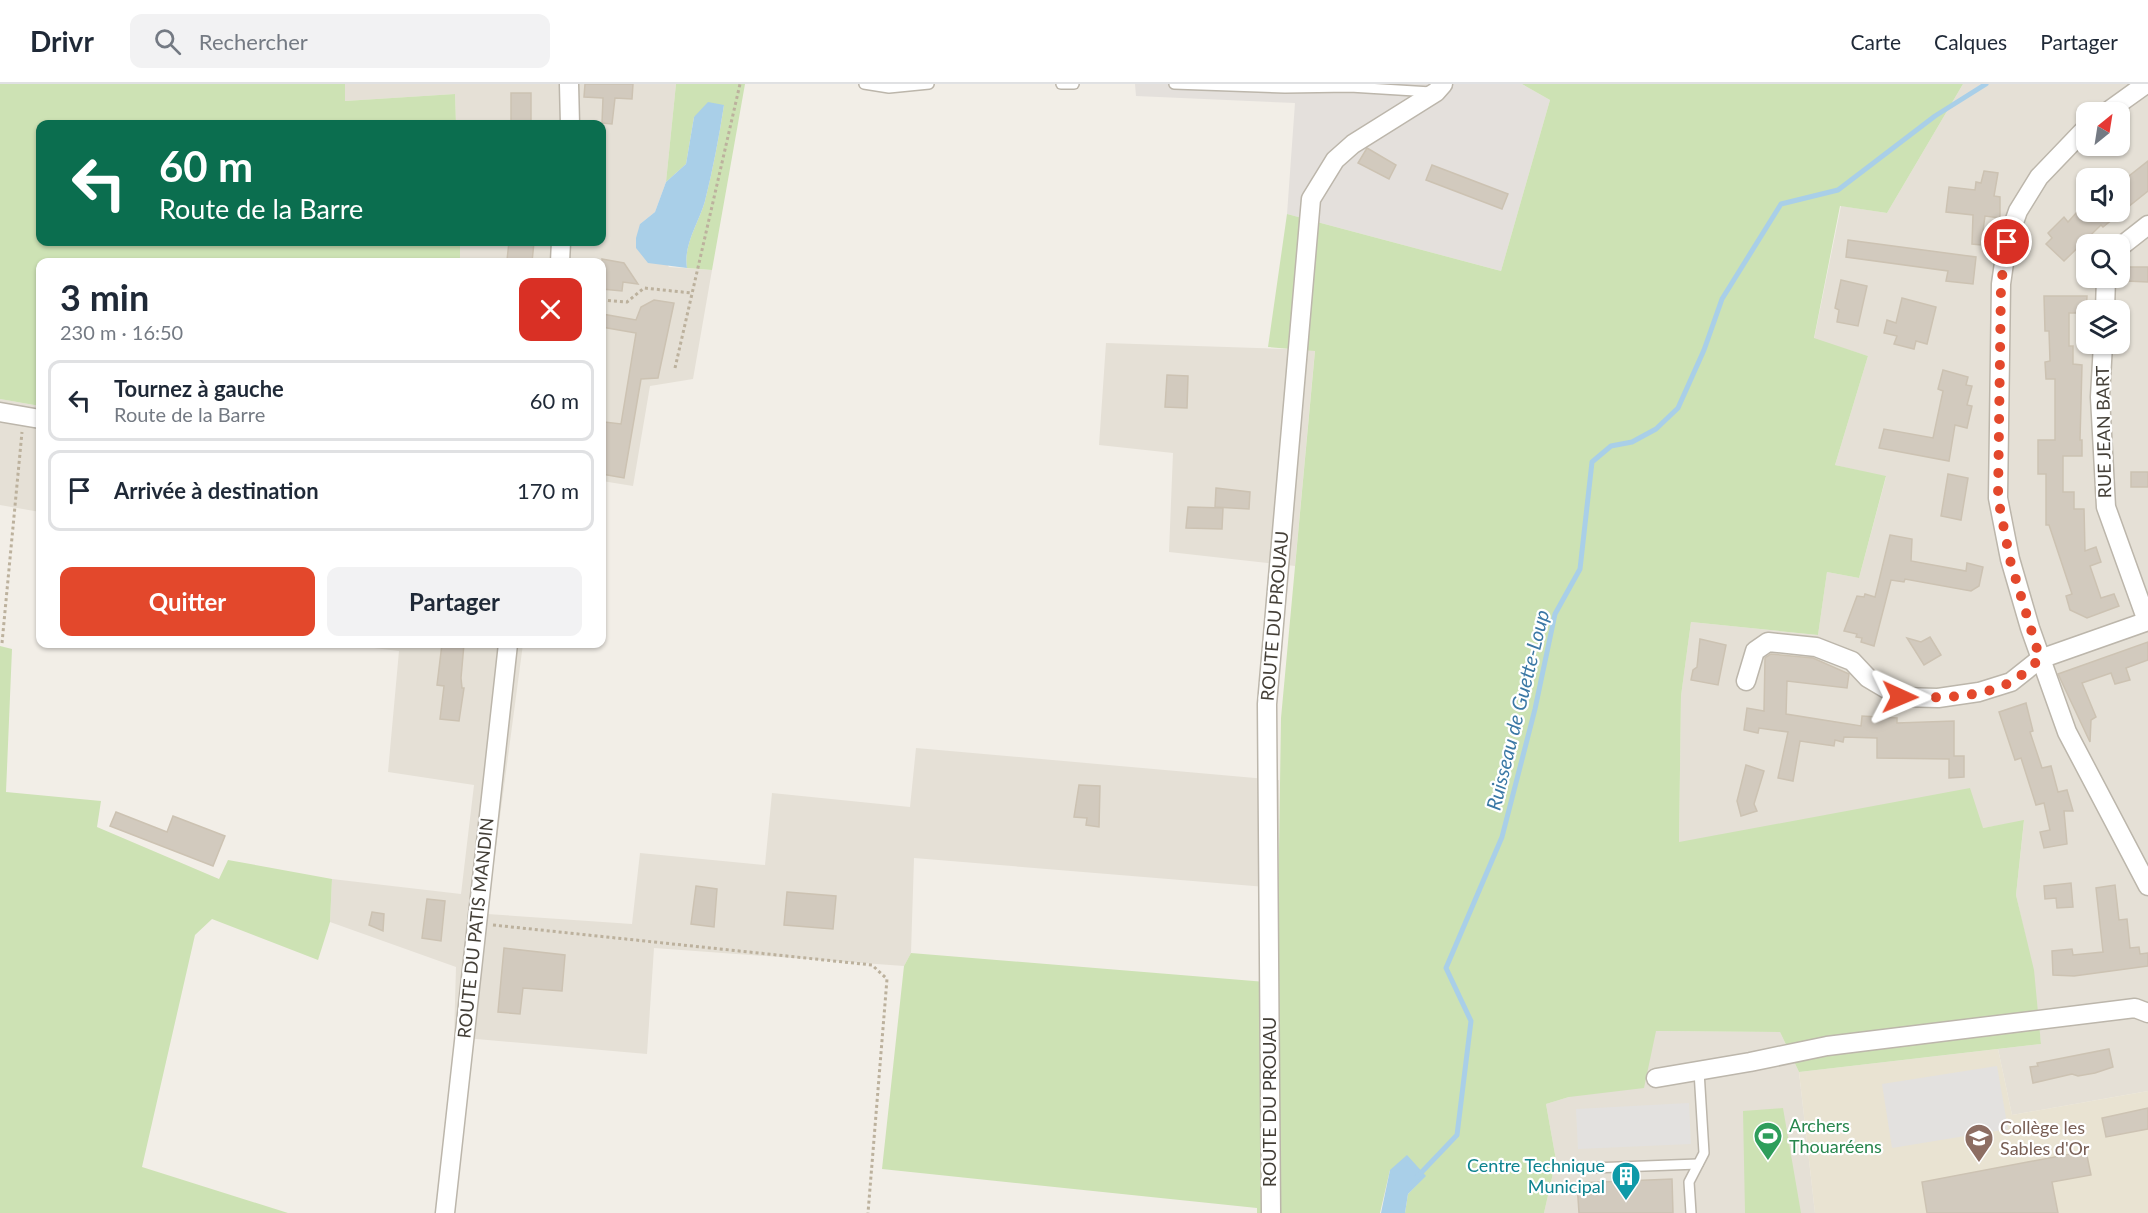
<!DOCTYPE html>
<html lang="fr">
<meta charset="utf-8">
<style>
:root{--surface:#fff;--page:#f2f2f3;--text:#1f2937;--muted:#747a83;--line:#e0e1e3;--accent:#e3482c}
body{margin:0;font-family:Lato,sans-serif;background:var(--page);color:var(--text);height:100vh;display:flex;flex-direction:column;font-size:22px;white-space:nowrap}
*{box-sizing:border-box;margin:0}
p{font-size:20px;color:var(--muted)}
.icon{flex:none;width:33px;height:33px;fill:none;stroke:currentColor;stroke-width:2;stroke-linecap:round;stroke-linejoin:round}
.map{position:relative;flex:1;overflow:hidden}
.side{position:absolute;left:36px;top:174px;width:570px;height:390px;display:flex;flex-direction:column;background:var(--surface);border-radius:12px;box-shadow:0 2px 4px #0004}
.side>*{flex:none}
.hud{position:absolute;left:36px;top:36px;width:570px;height:126px;border-radius:12px;box-shadow:0 2px 4px #0004;background:#0b6e4f;color:#fff;overflow:hidden}
.needle{width:39px;rotate:30deg}
.tools{position:absolute;left:2076px;top:18px;display:grid;gap:12px}
.tools a{display:grid;place-items:center;width:54px;height:54px;border-radius:12px;background:var(--surface);box-shadow:0 2px 4px #0004;font-size:30px}
.pin{position:absolute;display:grid;place-items:center;width:51px;height:51px;color:#fff;margin:-26px;border:3px solid #fff;border-radius:50%;box-shadow:0 2px 6px #0007}
.me{position:absolute;width:66px;margin:-33px;rotate:91deg;stroke-linejoin:round;filter:drop-shadow(0 0 4px #0008)}
.turn{display:flex;align-items:center;gap:21px;height:126px;padding:0 24px;font-size:27px}
.turn .icon{width:78px;height:78px;stroke-width:2.5}
.turn b{display:block;font-size:42px;line-height:51px}
.round{display:grid;place-items:center;flex:none;width:63px;height:63px;border-radius:12px;background:var(--page)}
.overview{display:flex;align-items:center;justify-content:space-between;height:102px;padding:0 24px}
h1{font-size:36px;font-weight:700;line-height:45px}
.cta{display:flex;gap:12px;margin-top:auto;padding:12px 24px}
.cta a{flex:1;height:69px;border-radius:12px;background:var(--accent);color:#fff;font-size:24px;font-weight:700;line-height:69px;text-align:center}
.cta a+a{background:var(--page);color:var(--text)}
ul{padding:0;list-style:none}
li{display:flex;align-items:center;gap:18px;height:81px;margin:0 12px 9px;padding:0 12px;border:3px solid var(--line);border-radius:12px}
li div{flex:1}
li b{display:block;font-size:22px}
li em{font-style:normal}
header{display:flex;align-items:center;gap:36px;box-sizing:border-box;height:84px;padding:0 30px;background:var(--surface);border-bottom:2px solid var(--line)}
header strong{font-size:28px}
nav{display:flex;gap:33px;margin-inline-start:auto;font-size:21px}
.search{width:420px;height:54px;background:var(--page);display:flex;align-items:center;gap:15px;box-sizing:border-box;padding:0 21px;border-radius:12px;color:var(--muted);font-size:22px}
.map>svg:first-child{display:block}
.residential{fill:#e5e0d6;fill-rule:evenodd}
.industrial{fill:#e4e0dc}
.education{fill:#e9e3d2}
.green{fill:#cde2b4}
.parking{fill:#e3e1df}
.water{fill:#a9cfe8}
.lines{fill:none;stroke-linecap:round;stroke-linejoin:round}
.stream{stroke:#a9cfe8;stroke-width:5}
.building{fill:#d2cabe;stroke:#ccc2b2;stroke-width:1.5}
.service-casing{stroke:#bcb6ab;stroke-width:12}
.minor-casing{stroke:#bcb6ab;stroke-width:21}
.path{stroke:#bcb19d;stroke-width:3;stroke-dasharray:3 3;stroke-linecap:butt}
.service{stroke:#fff;stroke-width:9}
.minor{stroke:#fff;stroke-width:18}
.route{stroke:#e3482c;stroke-width:10;stroke-dasharray:0 18}
.labels{text-anchor:middle;stroke-width:4.5;stroke-linejoin:round;paint-order:stroke}
.street-label{font-size:18px;fill:#443f37;stroke:#fff}
.leisure-label{font-size:18px;fill:#27864d;stroke:#fff;text-anchor:start}
.education-label{font-size:18px;fill:#785e54;stroke:#fff;text-anchor:start}
.culture-label{font-size:18px;fill:#0d838f;stroke:#fff;text-anchor:end}
.water-label{font-size:20px;font-style:italic;fill:#3b78a5;stroke:#fff}
</style>
<header>
<strong>Drivr</strong>
<div class="search"><svg class="icon" aria-label="search" viewBox="0 0 24 24"><circle cx="10" cy="10" r="6"/><path d="M15 15l6 6"/></svg>Rechercher</div>
<nav><a>Carte</a><a>Calques</a><a>Partager</a></nav>
</header>
<div class="map">
<svg width="2148" height="1129" viewBox="0 0 2148 1129">
<rect width="100%" height="100%" fill="#f2eee7"/>
<!-- residential -->
<g class="residential">
<path d="M345,0h331l-10,98 -11,30 -15,12 29,43 43,3 -19,109 -43,7 -17,100 -31,-5v-219h-142v-20h142v-118h-146l-1,-30 -110,7z"/>
<path d="M1963,0h185v1007l-136,24 -14,-66 43,-5 -8,-74 -17,-75 8,-74 -41,7 -304,14 2,-146 10,-74 127,13 9,-63 32,6 27,-101 -51,-12 33,-109 -54,-17 27,-133 46,7zM2086,28h34v34h-34zM2086,94h34v34h-34zM2086,160h34v34h-34zM2086,226h34v34h-34z"/>
<path d="M1106,259l209,7 -20,216 -126,-14 4,-99 -74,-8z"/>
<path d="M0,315l40,7v106l-40,-7z"/>
<path d="M340,560h183l-36,270 145,10 8,-71 125,12 7,-72 138,14 6,-59 363,32v108l-365,-30 -3,95 -7,13 -250,-18 -7,106 -193,-17 2,-70 -126,-45 2,-43 129,15 13,-109 -86,-13 11,-121z"/>
<path d="M1655,947l125,1 19,40 16,141h-271l12,-53 -10,-56 23,-7z"/>
</g>
<!-- industrial -->
<path class="industrial" d="M1135,0h387l28,16 -49,171 -214,-57 8,-111 -159,-7z"/>
<!-- education -->
<path class="education" d="M1998,965l14,66 136,-24v122h-333l-16,-141z"/>
<!-- green -->
<g class="green">
<path d="M0,0h345v17l110,-7 1,30h-416v118h420v20h-420v144l-40,-7z"/>
<path d="M676,0h69l-33,186 -25,-2c-4,-24 12,-45 18,-67 8,-32 14,-64 19,-96l-30,12 -8,47 -20,18z"/>
<path d="M1522,0h441l-76,129 -47,-7 -26,132 54,18 -33,109 51,11 -27,102 -32,-6 -9,63 -127,-13 -10,74 -2,146 291,-54 13,40 41,-8 -8,75 18,75 7,74 -242,28 -19,-40 -124,-1 -12,57 -75,9 -23,7 10,56 -12,53h-139l3,-19 17,-18 -35,-6 -10,43h-123v-5l-375,-39 22,-203 7,-13 366,30 4,-265 34,-367 -47,-4 19,-133 214,57 49,-171z"/>
<path d="M0,562l12,3 -6,143 95,9 -4,26 122,52 9,-19 104,19 -2,43 -12,38 -106,-41 -17,16 -53,232 146,46h-288z"/>
<path d="M1783,1024l18,105h-56l-2,-102z"/>
</g>
<!-- parking -->
<g class="parking">
<path d="M1997,982l11,63 -116,19 -10,-64z"/>
<path d="M1689,1019l2,41 -113,5 -2,-40z"/>
</g>
<!-- water -->
<g class="water">
<path d="M708,18l16,3c-5,32 -11,64 -19,96 -6,22 -22,43 -18,67l-39,-5 -12,-15v-10l4,-14 15,-12 11,-30 20,-18 8,-47z"/>
<path d="M1407,1071l19,21 -18,18 -3,19h-24l9,-43z"/>
</g>
<g class="lines">
<!-- stream -->
<path class="stream" d="M1417,1093l40,-42 14,-114 -25,-53 56,-131 33,-128 20,-95 25,-45 12,-107 19,-16 21,-4 24,-13 22,-21 26,-58 18,-51 59,-95 57,-14 97,-74 51,-32"/>
</g>
<!-- building -->
<g class="building">
<path d="M585,0h48l-1,15 -17,-1 -3,26 -10,-1 1,-25 -19,-1z"/>
<rect x="511" y="9" width="20" height="31"/>
<path d="M1367,64l29,17 -7,14 -31,-16z"/>
<path d="M2148,77v30l-45,36 -2,-2 -37,36 -18,-17 6,-6 -4,-5 16,-16 4,5 9,-10h43v-29z"/>
<path d="M1432,81l76,29 -6,15 -76,-29z"/>
<path d="M1984,87l14,2 -4,23 6,1v21l-15,-2 -4,29 -9,-1 1,-29 -27,-3 3,-25 26,3 1,-8 5,1z"/>
<path d="M1848,156l128,17 -3,27 -27,-3 2,-10 -102,-14z"/>
<path d="M509,158h25l-2,20 -25,-2z"/>
<path d="M602,175l22,4 14,21 -15,-2 -1,9 -20,-2z"/>
<path d="M2127,183h21v15l-21,-1z"/>
<path d="M1841,196l26,6 -9,40 -21,-4 2,-12 -4,-2z"/>
<path d="M2044,212h43l-1,17h-17v33h4v18l9,1 -2,75h2v16h-19v36h11v17h10l1,42 11,-4 5,15 -11,4 11,32 13,-4 5,12 -32,12 -17,-8 -4,-14 6,-2 -23,-69h-3v-51h-8v-34h17v-61h-9l-1,-17 5,-1 -1,-30h-4z"/>
<path d="M1902,214l34,9 -9,37 -11,-3 -2,8 -20,-5 3,-8 -13,-3 3,-13 9,3z"/>
<path d="M654,216l20,3 -16,75 -17,1 -17,99 -22,-4v-31l3,-21 16,2 15,-91 -34,-6v-13l34,6 5,-13z"/>
<path d="M1943,286l25,7 -2,8 6,1 -5,19 5,1 -5,22 -12,-3 -6,36 -70,-13 5,-19 49,9 10,-47 -5,-2z"/>
<path d="M1167,291l21,1 -1,32 -22,-1z"/>
<rect x="2131" y="388" width="17" height="15"/>
<path d="M1948,390l20,4 -7,42 -20,-4z"/>
<path d="M1216,404l34,4 -1,17 -34,-2z"/>
<path d="M1188,423l35,1 -1,21 -36,-1z"/>
<path d="M1890,451l22,4 -1,22 55,10 1,-8 16,4 -4,19 -8,5 -66,-12 -1,3 -13,-2 -17,66 -13,-4 1,-4 -6,-1 1,-3 -13,-3 13,-35 7,1 1,-3 10,3z"/>
<path d="M1930,553l11,18 -17,10 -17,-27 14,4z"/>
<path d="M1700,555l26,6 -8,40 -27,-5 2,-10 4,-3z"/>
<path d="M2148,558v18l-22,8 4,12 -15,4 -4,-11 -29,10 14,34 -5,3 -1,22 -32,-68z"/>
<path d="M442,560h22l-3,34 1,10h2l-5,33 -19,-2 4,-33 -7,-1z"/>
<path d="M1771,570l42,4 36,16 -2,14 -60,-7 -1,33 75,12 1,-10 35,2v5l57,-2v35h10v21l-15,1v-19l-72,-1v-20l-33,-1 -1,5 -8,-2 -1,6 -34,-5 -7,40 -15,-3 10,-46 -29,-4 -1,5 -14,-3 3,-22 17,3 1,-53z"/>
<path d="M2026,619l7,28 -3,1 12,36 9,-2 7,26 9,-2 6,21h-9l3,33 -23,4 -4,-16 10,-2 -6,-27 -8,2 -15,-47 -6,2 -16,-48z"/>
<path d="M1746,681l18,6 -10,33 3,7 -16,5 -4,-15z"/>
<path d="M1079,701l21,1 -1,41 -13,-2 1,-7 -13,-1z"/>
<path d="M116,728l51,20 6,-16 52,20 -12,30 -103,-40z"/>
<path d="M2071,799l2,24 -16,1 -1,-10 -11,1 -1,-13z"/>
<path d="M2115,801l4,35 8,-1 3,29 9,-1 1,7 8,-1v13l-74,10 -21,-1 -1,-24 20,-2 1,6 30,-3 -7,-64z"/>
<path d="M696,802l21,3 -3,38 -23,-3z"/>
<path d="M787,808l49,4 -3,33 -49,-4z"/>
<path d="M427,815l18,2 -4,40 -19,-3z"/>
<path d="M372,828l12,2 -1,17 -14,-6z"/>
<path d="M504,864l61,7 -3,36 -39,-3 -3,26 -22,-2z"/>
<path d="M2109,965l4,18 -18,6 -17,3 -6,-2 -39,9 -3,-16 8,-1 -1,-3z"/>
<path d="M2148,1024v21l-42,8 -4,-19z"/>
<path d="M2086,1067l5,24 -39,7 6,31h-131l-5,-31z"/>
<path d="M1672,1095l1,34h-94l-2,-30z"/>
</g>
<g class="lines">
<!-- service casing -->
<g class="service-casing">
<g id="service">
<path d="M864,0l25,4 40,-4"/>
<path d="M1061,0h13"/>
<path d="M1174,0l111,4 65,-1 81,5"/>
<path d="M1592,1084l106,-4"/>
<path d="M1691,1129l-2,-31 15,-29 -5,-82"/>
</g>
</g>
<!-- minor casing -->
<g class="minor-casing">
<g id="minor">
<path d="M569,0l1,40"/>
<path d="M2107,28l39,-28"/>
<path d="M2086,44l-47,49 -21,34 -11,31 -6,42 -3,214 12,61 20,69 37,104 81,154"/>
<path d="M2120,163l28,-22"/>
<path d="M560,178l1,-20"/>
<path d="M2105,226l1,-32"/>
<path d="M2103,260l-3,53 6,110 41,114"/>
<path d="M0,328l40,7"/>
<path d="M1746,597l9,-30 13,-9 48,5 36,14 16,17 32,19 38,1 41,-6 32,-10 29,-23 108,-38"/>
<path d="M1656,994l94,-16 77,-16 308,-38 13,5"/>
<path d="M445,1129l63,-569"/>
<path d="M1271,1129l-4,-509 44,-505 24,-39 18,-16 83,-52 7,-8"/>
</g>
</g>
<!-- path -->
<g class="path">
<path d="M602,216l25,2 17,-14 48,5"/>
<path d="M675,284l65,-284"/>
<path d="M2,559l20,-211"/>
<path d="M493,841l379,40 15,14 -19,234"/>
</g>
<!-- service -->
<use href="#service" class="service"/>
<!-- minor -->
<use href="#minor" class="minor"/>
</g>
<g class="lines">
<!-- route -->
<path class="route" d="M1900,613c35,1 79,2 111,-15 10,-5 20,-16 29,-23l-30,-99 -12,-62 3,-214 6,-42"/>
</g>
<!-- icons -->
<defs>
<g id="stadium-pin" transform="scale(1.5)"><path d="M0 17L-7.5 6A9.5 9.5 0 1 1 7.5 6Z" fill="#2e9e5b" stroke="#fff"/><path d="M0-5a6.5 5 0 1 0 0 10a6.5 5 0 1 0 0-10ZM-3.5-1.8h7v3.6h-7Z" fill="#fff"/></g>
<g id="school-pin" transform="scale(1.5)"><path d="M0 17L-7.5 6A9.5 9.5 0 1 1 7.5 6Z" fill="#8d6e63" stroke="#fff"/><path d="M0-5L7-2L0 1L-7-2ZM-4 1L0 2.5L4 1V4Q0 6-4 4Z" fill="#fff"/></g>
<g id="building-pin" transform="scale(1.5)"><path d="M0 17L-7.5 6A9.5 9.5 0 1 1 7.5 6Z" fill="#0f9aa8" stroke="#fff"/><path d="M-4-6H4V6H1V3H-1V6H-4ZM-2.5-4.3h1.7v1.8h-1.7ZM.8-4.3h1.7v1.8H.8ZM-2.5-1h1.7V.8h-1.7ZM.8-1h1.7V.8H.8Z" fill="#fff"/></g>
</defs>
<g fill-rule="evenodd">
<use href="#stadium-pin" x="1768" y="1052"/>
<use href="#school-pin" x="1979" y="1054"/>
<use href="#building-pin" x="1626" y="1092"/>
</g>
<g class="labels">
<!-- street labels -->
<g class="street-label">
<text transform="translate(2104 348) rotate(-91)" y="6">RUE JEAN BART</text>
<text transform="translate(1275 532) rotate(-85)" y="6">ROUTE DU PROUAU</text>
<text transform="translate(476 844) rotate(-84)" y="6">ROUTE DU PATIS MANDIN</text>
<text transform="translate(1270 1018) rotate(-90)" y="6">ROUTE DU PROUAU</text>
</g>
<!-- leisure labels -->
<g class="leisure-label">
<text x="1789" y="1048">Archers<tspan x="1789" dy="21">Thouaréens</tspan></text>
</g>
<!-- education labels -->
<g class="education-label">
<text x="2000" y="1050">Collège les<tspan x="2000" dy="21">Sables d'Or</tspan></text>
</g>
<!-- culture labels -->
<g class="culture-label">
<text x="1605" y="1088">Centre Technique<tspan x="1605" dy="21">Municipal</tspan></text>
</g>
<!-- water labels -->
<g class="water-label">
<text transform="translate(1518 626) rotate(-76)" y="7">Ruisseau de Guette-Loup</text>
</g>
</g>
</svg>
<div class="tools">
<a><svg class="needle" viewBox="-14 -14 28 28"><path d="M0-13l5 13h-10z" fill="#e53935"/><path d="M0 13l5-13h-10z" fill="#747a83"/></svg></a>
<a><svg class="icon" aria-label="sound" viewBox="0 0 24 24"><path d="M4 9h4l5-4v14l-5-4H4zM17 9q2 3 0 6"/></svg></a>
<a><svg class="icon" aria-label="search" viewBox="0 0 24 24"><circle cx="10" cy="10" r="6"/><path d="M15 15l6 6"/></svg></a>
<a><svg class="icon" aria-label="layers" viewBox="0 0 24 24"><path d="M12 4l9 5-9 5-9-5zM3 14l9 5 9-5"/></svg></a>
</div>
<div class="pin" style="left:2007px;top:158px;background:#d93025"><svg class="icon" aria-label="arrive" viewBox="0 0 24 24"><path d="M6 21V4h12l-3 4 3 4H6"/></svg></div>
<svg class="me" style="left:1900px;top:613px" viewBox="-20 -20 40 40"><path d="M0-17L14 15 0 8-14 15z" fill="#e3482c" stroke="#fff" stroke-width="4"/></svg>
<div class="hud">
<div class="turn"><svg class="icon" aria-label="left" viewBox="0 0 24 24"><path d="M17 20v-9H6M10 6l-5 5 5 5"/></svg><div><b>60 m</b>Route de la Barre</div></div>
</div>
<section class="side">
<div class="overview"><div><h1>3 min</h1><p>230 m · 16:50</p></div><a class="round" style="background:#d93025;color:#fff"><svg class="icon" aria-label="close" viewBox="0 0 24 24"><path d="M6 6l12 12M18 6L6 18"/></svg></a></div>
<ul>
<li><svg class="icon" aria-label="left" viewBox="0 0 24 24"><path d="M17 20v-9H6M10 6l-5 5 5 5"/></svg><div><b>Tournez à gauche</b><p>Route de la Barre</p></div><em>60 m</em></li>
<li><svg class="icon" aria-label="arrive" viewBox="0 0 24 24"><path d="M6 21V4h12l-3 4 3 4H6"/></svg><div><b>Arrivée à destination</b></div><em>170 m</em></li>
</ul>
<div class="cta"><a>Quitter</a><a>Partager</a></div>
</section>
</div>
